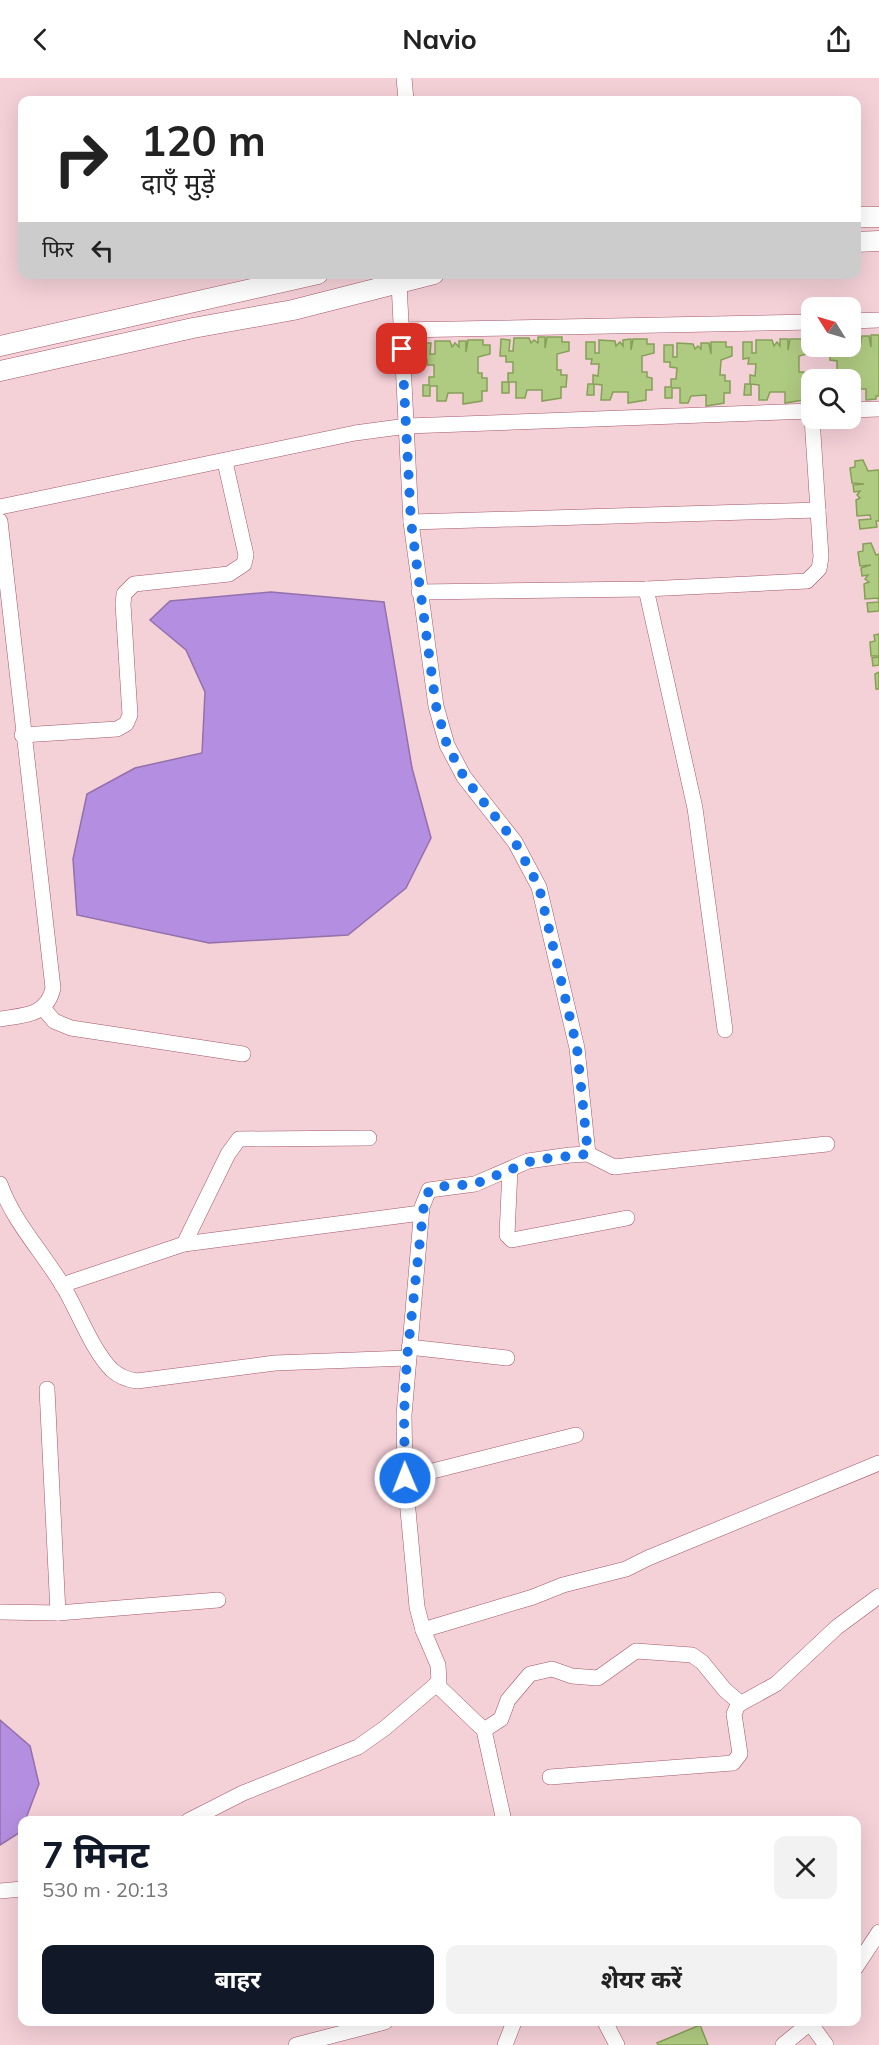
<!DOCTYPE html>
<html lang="hi">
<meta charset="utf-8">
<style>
:root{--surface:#fff;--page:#f2f2f2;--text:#222;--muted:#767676;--accent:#111827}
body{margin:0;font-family:Mulish,"Noto Sans Devanagari",sans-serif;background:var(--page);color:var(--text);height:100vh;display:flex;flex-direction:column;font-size:22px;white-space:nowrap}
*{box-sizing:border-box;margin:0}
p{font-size:20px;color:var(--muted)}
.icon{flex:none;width:33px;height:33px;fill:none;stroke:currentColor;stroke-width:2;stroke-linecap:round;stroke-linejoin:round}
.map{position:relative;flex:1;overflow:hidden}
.sheet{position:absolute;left:18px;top:1738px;width:843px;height:210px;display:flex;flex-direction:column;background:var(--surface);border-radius:12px;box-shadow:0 6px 24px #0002}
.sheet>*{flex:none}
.guide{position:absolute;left:18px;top:18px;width:843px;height:183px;border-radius:12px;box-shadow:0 6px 24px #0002;background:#fff;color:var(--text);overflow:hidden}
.needle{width:39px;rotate:307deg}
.tools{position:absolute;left:801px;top:219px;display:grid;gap:12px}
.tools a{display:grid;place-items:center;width:60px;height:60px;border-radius:12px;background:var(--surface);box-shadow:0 6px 24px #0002;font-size:30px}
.pin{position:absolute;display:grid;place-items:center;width:51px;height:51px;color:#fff;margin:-26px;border-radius:12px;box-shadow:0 3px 9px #0006}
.me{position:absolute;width:66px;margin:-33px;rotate:359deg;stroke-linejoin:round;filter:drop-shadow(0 0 4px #0008)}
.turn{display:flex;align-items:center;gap:21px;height:126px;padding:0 24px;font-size:27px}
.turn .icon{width:78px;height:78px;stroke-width:2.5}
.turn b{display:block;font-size:42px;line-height:51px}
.then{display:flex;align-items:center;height:57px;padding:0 24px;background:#0003;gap:12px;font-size:22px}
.round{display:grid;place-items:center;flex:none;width:63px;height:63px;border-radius:12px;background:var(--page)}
.head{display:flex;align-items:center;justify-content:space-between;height:102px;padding:0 24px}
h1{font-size:36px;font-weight:700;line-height:45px;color:var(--accent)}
.primary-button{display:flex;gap:12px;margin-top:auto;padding:12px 24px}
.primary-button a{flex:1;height:69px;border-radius:12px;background:var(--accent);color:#fff;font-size:24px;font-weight:700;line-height:69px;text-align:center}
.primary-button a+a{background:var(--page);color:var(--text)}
header{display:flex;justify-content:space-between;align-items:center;height:78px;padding:0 24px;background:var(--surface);font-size:27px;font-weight:700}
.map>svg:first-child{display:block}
.water{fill:#b48ee0;stroke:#9470ac;stroke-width:1.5}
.building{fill:#afca81;stroke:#87a059;stroke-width:1.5}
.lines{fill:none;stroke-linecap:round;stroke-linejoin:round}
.minor-casing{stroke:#a4586b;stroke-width:16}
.tertiary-casing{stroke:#a4586b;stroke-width:21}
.minor{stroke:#fff;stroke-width:15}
.tertiary{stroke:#fff;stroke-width:20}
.route{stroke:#1a73e8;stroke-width:10;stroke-dasharray:0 18}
</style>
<header><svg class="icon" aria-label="back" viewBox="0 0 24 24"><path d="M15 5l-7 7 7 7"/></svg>Navio<svg class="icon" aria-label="share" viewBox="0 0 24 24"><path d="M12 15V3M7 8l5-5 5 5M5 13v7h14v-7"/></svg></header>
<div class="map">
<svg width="879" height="1967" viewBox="0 0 879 1967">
<rect width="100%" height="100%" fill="#f4d0d7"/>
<!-- water -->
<g class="water">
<path d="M271,514l113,10 28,166 19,70 -25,50 -58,47 -139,8 -132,-28 -4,-56 14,-65 48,-26 67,-15 3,-61 -19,-42 -36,-30 20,-19z"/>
<path d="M0,1642l30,26 9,38 -14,37h-3v10l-22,14z"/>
</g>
<!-- building -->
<g class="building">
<path d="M871,257h8v61h-3v3l-10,1v-11h-16v-9h-19v-8h6v-11l-7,-1v-5h-6v-9l13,4v-4h13v-9l5,5 3,-3 3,3 1,-6h7l2,11z"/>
<path d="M538,259h7v11l2,-11h15v5h7v9l-12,3v16h4v5h6l-1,12h-5v11l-19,3v-11h-15l-2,8h-9v-16h-7v11h-7v-11h6v-9h5v-11h-7v-6h-6l1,-17 9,1 -1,11h4l1,-13h15l2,5 3,-3 4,3z"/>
<path d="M631,261v11l2,-11h14v5h7v9l-12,3v16h5v5l5,1v12h-6v10l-18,3v-11h-15l-3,8h-9l1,-15 -8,-1v11h-7l1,-11h5v-9l5,1 1,-12h-8l1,-5h-6v-17h9v11h4v-13l16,1 1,5 4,-4 3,4v-6z"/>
<path d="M780,261h8v11l2,-11h14v5h7v9l-12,3v16h5v5h5v13h-6v10l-18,3v-11h-15l-3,8h-8v-15l-8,-1v11h-7l1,-11h5v-9l5,1 1,-12h-8l1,-6 -6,1v-17h9v11h4v-13h16l2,6 3,-4 3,4z"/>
<path d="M468,262h15v5h7v9l-12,3v16h4v5h5v13h-5v10l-19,3v-11h-15l-2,8h-9v-15h-7v10h-7v-11h6v-8h5v-12h-7v-5h-6l1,-17h9l-1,11h5v-13h15l2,6 3,-4 4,4v-6h7v11z"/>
<path d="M711,264h15v5h6v9l-11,4 -1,15h5v6h5v12h-6v10l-18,3v-11l-15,1 -3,7h-8v-15h-8v10h-7v-11h6v-8h5l1,-11 -7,-1v-5h-6v-17h9v12h4v-14l16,1 2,5 3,-3 3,3v-6h8l2,11z"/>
<path d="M863,382l5,11 11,-1v51h-3l1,6 -17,2 -1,-9 12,-1 -1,-4 -13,1 -1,-16 4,-2 -3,-3 3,-4 -6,1 -1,-7 11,-1 -12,-1 -2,-15 5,-1v-6z"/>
<path d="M871,465l5,12 3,-1v57l-11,1 -1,-9 12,-1 -1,-4 -13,1 -1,-15 5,-2 -4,-3 3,-4 -6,1 -1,-8 10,-3 -11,1 -2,-14 5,-1v-7z"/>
<path d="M879,556v22h-8l-1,-14 5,-1 -1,-6z"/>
<path d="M879,579v8l-6,1 -1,-8z"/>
<path d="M879,594v17h-3l-1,-15z"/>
<path d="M700,1947l8,20h-50l-1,-2z"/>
</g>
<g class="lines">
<!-- minor casing -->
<g class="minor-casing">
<g id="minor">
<path d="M404,0l2,22"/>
<path d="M399,205l12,239 25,184 11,39 17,32 51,65 24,45 38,161 11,106"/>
<path d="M850,243l29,-1"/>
<path d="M401,252l411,-8"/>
<path d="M850,332l29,-1"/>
<path d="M0,429l355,-74 52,-7 405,-15"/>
<path d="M0,443l53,467c-6,28 -29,27 -53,31"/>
<path d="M411,444l407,-12"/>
<path d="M646,511l49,219 30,222"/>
<path d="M419,514l227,-3 161,-8 12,-12 2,-12 -9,-139"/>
<path d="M22,657l95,-6 9,-5 4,-9 -7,-111 1,-10 10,-10 95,-10 15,-10 2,-9 -21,-93"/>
<path d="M44,931l10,12 17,7 172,26"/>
<path d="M510,1091l-3,66 5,5 115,-22"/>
<path d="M0,1106c14,39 42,67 63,102 15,25 29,64 49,84 8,7 16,10 25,11l138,-18 132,-5"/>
<path d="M184,1166l44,-90 11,-15 130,-1"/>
<path d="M62,1207l122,-41 237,-31"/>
<path d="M409,1269l98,11"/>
<path d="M47,1311l11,224"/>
<path d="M405,1400l171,-43"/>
<path d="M0,1534l58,1 160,-13"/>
<path d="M423,1552l110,-33 30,-12 63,-16 22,-11 231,-95"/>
<path d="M436,1606l48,46 20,91"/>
<path d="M484,1652l17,-11 7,-19 22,-26 22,-5 20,7 26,2 38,-27 56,4 10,7 23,28 15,13"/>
<path d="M550,1699l183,-14 7,-9 -6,-40 4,-9 38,-21 61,-57 42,-31"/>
<path d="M188,1743l55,-28 115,-46 27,-19 54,-46 -1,-17 -15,-35 -6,-23 -12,-129 -1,-63 18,-208 7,-17 46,-6 53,-23 42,-6 18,-1 26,13 213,-23"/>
<path d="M0,1813l22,-2"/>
<path d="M856,1889l23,-35"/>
<path d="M605,1944l12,23"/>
<path d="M810,1945l16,22"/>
<path d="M296,1967l89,-23"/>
<path d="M505,1967l9,-23"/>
<path d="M783,1967l28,-23"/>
</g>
</g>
<!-- tertiary casing -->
<g class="tertiary-casing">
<g id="tertiary">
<path d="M856,139h23"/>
<path d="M856,164l23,-1"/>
<path d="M0,268l318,-72"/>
<path d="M0,293l193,-43 100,-18 141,-36"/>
</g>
</g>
<!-- minor -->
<use href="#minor" class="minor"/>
<!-- tertiary -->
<use href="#tertiary" class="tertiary"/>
</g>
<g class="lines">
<!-- route -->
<path class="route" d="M402,271l9,173 25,184 11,39 17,32 51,65 24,45 38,161 11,106 -54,6 -59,24 -40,3 -10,8 -18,163 -3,57 1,63"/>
</g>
</svg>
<div class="tools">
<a><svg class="needle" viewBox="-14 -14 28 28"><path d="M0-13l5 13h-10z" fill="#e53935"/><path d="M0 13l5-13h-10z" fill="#767676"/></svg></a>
<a><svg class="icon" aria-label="search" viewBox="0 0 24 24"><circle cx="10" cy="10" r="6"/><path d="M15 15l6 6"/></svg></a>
</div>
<div class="pin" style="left:402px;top:271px;background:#d93025"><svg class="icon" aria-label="arrive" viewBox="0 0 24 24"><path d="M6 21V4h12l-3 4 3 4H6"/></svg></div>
<svg class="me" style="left:405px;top:1400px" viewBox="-20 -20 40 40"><circle r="17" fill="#1a73e8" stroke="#fff" stroke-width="3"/><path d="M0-11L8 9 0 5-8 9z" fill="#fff"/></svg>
<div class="guide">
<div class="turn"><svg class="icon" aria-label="right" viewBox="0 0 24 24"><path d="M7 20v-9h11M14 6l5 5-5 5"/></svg><div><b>120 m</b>दाएँ मुड़ें</div></div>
<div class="then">फिर<svg class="icon" aria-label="left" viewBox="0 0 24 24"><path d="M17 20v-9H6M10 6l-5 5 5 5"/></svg></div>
</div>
<section class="sheet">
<div class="head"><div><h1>7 मिनट</h1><p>530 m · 20:13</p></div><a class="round"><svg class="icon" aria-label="close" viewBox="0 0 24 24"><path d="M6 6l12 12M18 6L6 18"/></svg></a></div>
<div class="primary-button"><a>बाहर</a><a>शेयर करें</a></div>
</section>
</div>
